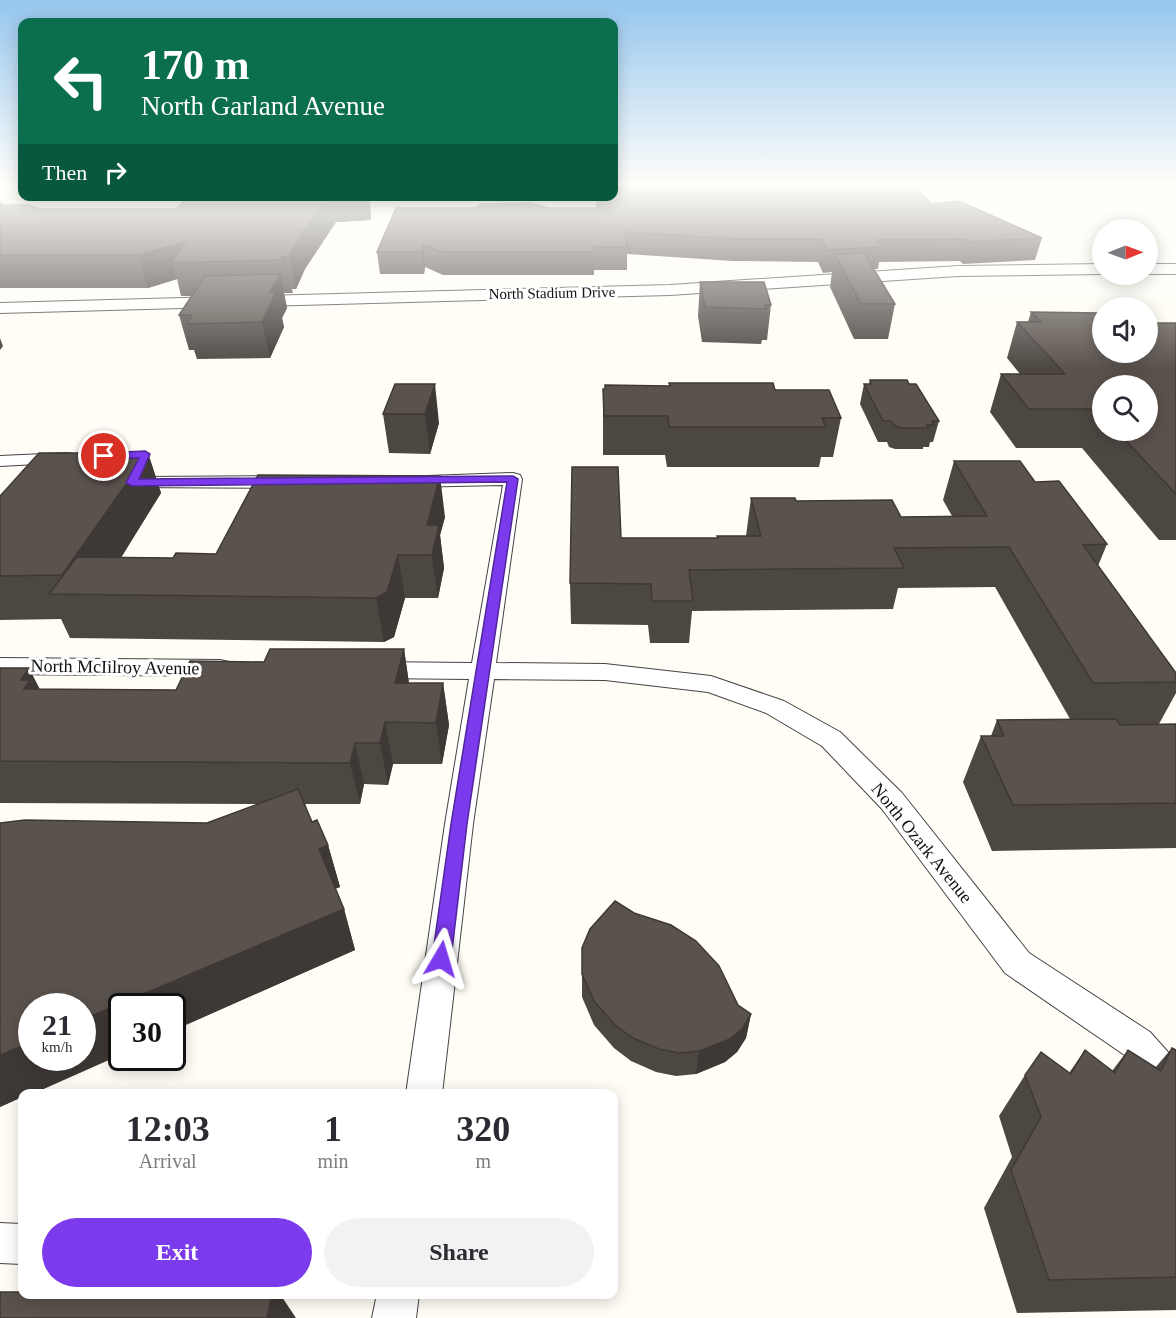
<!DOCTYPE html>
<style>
:root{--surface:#fff;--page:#f2f2f3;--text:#2b2b33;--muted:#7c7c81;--accent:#7c3aed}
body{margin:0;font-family:"Times New Roman",serif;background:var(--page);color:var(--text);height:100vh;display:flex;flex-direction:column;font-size:22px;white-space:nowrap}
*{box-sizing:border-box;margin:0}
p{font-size:20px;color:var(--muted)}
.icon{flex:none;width:33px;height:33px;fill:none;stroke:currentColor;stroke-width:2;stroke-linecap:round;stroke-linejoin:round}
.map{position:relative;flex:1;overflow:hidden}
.details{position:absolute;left:18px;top:1089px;width:600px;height:210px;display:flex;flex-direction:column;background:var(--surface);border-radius:12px;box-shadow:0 3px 15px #0003}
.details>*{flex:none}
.top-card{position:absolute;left:18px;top:18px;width:600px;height:183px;border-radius:12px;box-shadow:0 3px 15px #0003;background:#0b6e4f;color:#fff;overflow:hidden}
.needle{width:39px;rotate:89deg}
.tools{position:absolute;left:1092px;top:219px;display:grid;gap:12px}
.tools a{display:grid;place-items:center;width:66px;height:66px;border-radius:50%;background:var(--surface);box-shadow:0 3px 15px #0003;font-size:30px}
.speed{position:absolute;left:18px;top:993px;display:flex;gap:12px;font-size:30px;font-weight:700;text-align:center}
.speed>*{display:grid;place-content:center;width:78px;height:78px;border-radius:50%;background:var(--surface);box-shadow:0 3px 15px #0003;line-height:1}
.speed small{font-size:15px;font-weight:400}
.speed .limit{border:3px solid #111;border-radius:9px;background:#fff;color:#111}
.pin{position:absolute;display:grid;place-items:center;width:51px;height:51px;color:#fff;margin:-26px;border:3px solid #fff;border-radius:50%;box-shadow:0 2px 6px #0007}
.me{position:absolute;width:66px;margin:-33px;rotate:7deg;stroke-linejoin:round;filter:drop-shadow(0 0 4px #0008)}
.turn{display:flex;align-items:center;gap:21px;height:126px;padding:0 24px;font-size:27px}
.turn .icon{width:78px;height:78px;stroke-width:2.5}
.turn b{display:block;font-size:42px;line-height:51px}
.then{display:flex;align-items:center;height:57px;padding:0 24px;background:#0003;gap:12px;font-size:22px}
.eta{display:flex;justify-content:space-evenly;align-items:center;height:102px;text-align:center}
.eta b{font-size:36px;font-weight:700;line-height:42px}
.action{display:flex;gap:12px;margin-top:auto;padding:12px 24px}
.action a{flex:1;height:69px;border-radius:36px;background:var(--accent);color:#fff;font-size:24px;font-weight:700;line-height:69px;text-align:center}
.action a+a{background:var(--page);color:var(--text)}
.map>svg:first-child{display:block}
.pitch{fill:#e6f2cf}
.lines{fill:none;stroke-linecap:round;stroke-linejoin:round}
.minor-casing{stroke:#444;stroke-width:2}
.tertiary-casing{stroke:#444;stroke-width:2}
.minor{fill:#fff;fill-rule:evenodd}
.tertiary{fill:#fff;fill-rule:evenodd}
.wall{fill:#4d4742;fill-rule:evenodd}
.shaded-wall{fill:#3f3936}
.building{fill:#5a524d;stroke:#3f3936;stroke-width:1.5}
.route{fill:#7c3aed;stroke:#51269a;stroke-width:1.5}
.labels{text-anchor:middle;stroke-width:6;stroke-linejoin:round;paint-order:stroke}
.far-street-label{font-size:15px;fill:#111;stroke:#fff}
.street-label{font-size:18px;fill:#111;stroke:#fff}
</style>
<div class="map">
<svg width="1176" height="1318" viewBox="0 0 1176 1318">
<rect width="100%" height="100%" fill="#fffdf5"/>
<!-- pitch -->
<path class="pitch" d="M18,191h4v5l183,1 -24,22 -181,-1v-16z"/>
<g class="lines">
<!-- minor casing -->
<g class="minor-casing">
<g id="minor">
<path d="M67,453l6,1 3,4 -3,4 -73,4v-10z"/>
<path d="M135,471l7,2 2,4 141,-1 7,2 2,4 -2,4 -7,2 -160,-1 -2,-4 5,-10z"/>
<path d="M513,473l7,2 2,4 -26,184 109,1 106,12 73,25 56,31 62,61 127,160 121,79 26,29v45l-13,-5 -37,-45 -121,-83 -123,-164 -60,-63 -56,-33 -58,-21 -103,-12 -111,-1 -21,145 -31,270h-36l39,-270 24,-145 -95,-1 -9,-2 -3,-6 3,-6 9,-2 98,1 31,-178 -96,2 -7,-2 -2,-4 2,-4z"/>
<path d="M0,658l220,2 9,2 3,6 -3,6 -9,2 -220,-2z"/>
<path d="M0,1223l22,1v40l-22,-1z"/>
<path d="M377,1294h42l-3,24h-44z"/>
</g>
</g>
<!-- tertiary casing -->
<g class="tertiary-casing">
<g id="tertiary">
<path d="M1102,264v10l-144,2 -288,19 -670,18v-10l670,-18 288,-19z"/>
<rect x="1148" y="264" width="28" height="10"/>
</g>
</g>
<!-- minor -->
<use href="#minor" class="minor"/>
<!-- tertiary -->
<use href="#tertiary" class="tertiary"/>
</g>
<!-- wall -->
<g class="wall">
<path d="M920,185l-3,4 15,15 110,34 -7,22 -72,4 -3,-3 -81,1 -1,7h-4l21,35 -7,35h-34l-24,-52 2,-15 -9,1 -5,-11 -85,-1 -106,-7v16h-33v5h-151l-18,-8 -1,7h-44l-3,-22 171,-44h49z"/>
<path d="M370,201l1,19 -35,2 -31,47 -9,20h-4l1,4h-9l3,15 -5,10 2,9 -14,31 -73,1 -3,-9h-5l-10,-35 13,-19h-11l-4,-17 -29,9h-148v-85l4,2 37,4h135z"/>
<path d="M700,282l71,23 -4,35h-5l-1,4 -59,-2 -4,-26z"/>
<path d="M1031,312l121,11h24v217h-17l-77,-92h-66l-26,-36 11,-38h19l-13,-16 10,-36h11zM1102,386l46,44h-46z"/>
<path d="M870,380l69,41 -6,21h-3l-1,5h-6v2h-28l-6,-2 -2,-5h-9l-18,-38 4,-20h5z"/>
<path d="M669,383l106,7 66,28 -8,39h-12l-2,10h-152l-2,-12h-62v-66l66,-3z"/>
<path d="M395,384l44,39 -9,31 -41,-1 -6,-39z"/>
<path d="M148,453l13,40 -40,65h52l43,-4 229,-37 -5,18 4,33 -6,30h-33l-11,39 -10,5 -314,-4 -9,-19 -61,1v-124z"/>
<path d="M954,461l81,21 72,62 -9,22 78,107v20l-17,31h17v124l-184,3 -29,-69 18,-46h10l6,-16 73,-1 -75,-132 -97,1 -5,21 -201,2 -3,32h-39l-2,-18 -77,-1 -1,-41 147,-45v-2h29l5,-38 45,3 105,16 51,-1 -9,-16z"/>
<path d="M404,649l5,34h34l6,42 -7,39h-49l-5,21 -24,-1 -4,20h-55l7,18 16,23 12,42 -5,2 9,20 11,41 -183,81v-25h-50v48l-90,40h-10v3l-22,10 207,-284 52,-19 -259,-1v-135l39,21 137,1 88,-28z"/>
<path d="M634,913l104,92 13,9 -5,24 -9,14 -12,10 -29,12 -20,2 -20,-4 -25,-11 -17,-13 -20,-23 -12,-28v-49z"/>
<path d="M1172,1048l4,2v260l-159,3 -33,-105 28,-51 -13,-41 26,-41 44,-2 16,-23 27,21 16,-21 27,18z"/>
</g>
<!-- shaded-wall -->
<g class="shaded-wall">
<path d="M912,185h8l-12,19z"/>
<path d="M329,196h80l-39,5 1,19 -35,2 -31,47 -9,20 -7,-32 10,-20z"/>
<path d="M185,242l-13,21 5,16 -29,9 -10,-33z"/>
<path d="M423,245l2,22 -1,7 -2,-22z"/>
<path d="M280,274l7,34 -5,10 2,9 -14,31 -8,-36 8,-30z"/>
<path d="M0,338l3,8 -3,4z"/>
<path d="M435,384l4,39 -9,31 -5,-40z"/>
<path d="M148,453l13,40 -64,102 -26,-1 -9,-19z"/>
<path d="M440,476l5,41 -5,18 4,33 -6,30 -11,-73z"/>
<path d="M398,555l7,43 -11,39 -10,5 -8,-44z"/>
<path d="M404,649l6,42 -15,-8z"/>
<path d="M29,668l21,41 -26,-20 -3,-9z"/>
<path d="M443,683l6,42 -7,39 -6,-41z"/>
<path d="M385,722l8,42 -5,21 -8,-42z"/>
<path d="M355,743l9,41 -4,20 -10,-41z"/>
<path d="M328,845l12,42 -9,3 -12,-41z"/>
<path d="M344,909l11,41 -183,81v-25h-50v48l-90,40h-10v3l-22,10v-52l32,-13v16h50v-38z"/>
<path d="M751,1014l-5,24 -9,14 -12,10 -29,12 3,-23z"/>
<path d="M272,1294h8l16,24h-29z"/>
</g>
<!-- building -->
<g class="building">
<path d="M614,185h299l19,19 27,-3 83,37 -73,4 -3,-3 -89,1 5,7 -55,3 -5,-11h-86l-111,-7 2,15h-33v5h-153l-18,-7 -1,7h-45l19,-44h80l5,-4 49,-1 18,5h49v-12h17z"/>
<path d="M190,196h139l-30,41 -10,20h-7l4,3 -114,3 13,-21 -47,13h-138v-52l4,2h24l13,4h135z"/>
<path d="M864,253l31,51h-34l-26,-50z"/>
<path d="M280,274l-10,18h6l-14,30 -75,2 5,-9h-13l26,-39z"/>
<path d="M700,282h64l7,23h-6l1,4 -61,-2z"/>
<path d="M1031,312l71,1v39h46v-33l4,4h24v171l-60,-64h32v-44h-46v30l-6,-7h-67l-28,-35h64l-48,-52h24z"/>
<path d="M870,380h37l2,4h7l23,37h-7l2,4h-7l1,3h-28l-6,-3 -3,-4h-8l-19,-37h7z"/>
<path d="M669,383h104l2,7h54l12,28h-19l4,9h-157l-1,-11h-64l-1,-27h2v-4l65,1z"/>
<path d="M395,384h40l-10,30h-42z"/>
<path d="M39,453h109l-86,122 -62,1v-80z"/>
<path d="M954,461h66l15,21 24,-1 48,63 -24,1 93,128v9l-83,1 -84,-136 -115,1 10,20 -215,2 4,31h-41l-1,-17 -81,-1 2,-116h46l3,71h97l-1,-2h44l-10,-38h44l1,3 96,-1 9,17 86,-1z"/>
<path d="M258,475l182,1 -13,49h12l-7,30h-34l-11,37 -11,6 -327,-4 28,-37 96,1 3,-5 40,1z"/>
<path d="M270,649h134l-9,34h48l-7,40 -51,-1 -5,21h-25l-5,20 -350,-2v-93h29l-8,12h9l-6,9 152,1 14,-29 74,1z"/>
<path d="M1116,719l4,6 56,-1v79l-163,2 -32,-69h23l-7,-16z"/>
<path d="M298,789l14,33 5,-2 11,25 -9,4 25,60 -262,111v-14h-50v36l-32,13v-232l25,-3 182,3z"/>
<path d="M615,901l19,12 37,12 25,16 23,25 19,39 13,9 -9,15 -12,10 -31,12 -20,2 -20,-4 -26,-11 -18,-13 -21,-24 -12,-27v-26l8,-19z"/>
<path d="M1172,1048l4,2v227l-127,3 -38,-110 30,-53 -16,-42 16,-23 30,22 14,-24 30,23 13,-23 33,21z"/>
<path d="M0,1292h22v2h250l-5,24h-267z"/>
</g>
<!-- sky -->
<linearGradient id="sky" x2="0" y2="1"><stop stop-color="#95c6ee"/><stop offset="0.5" stop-color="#fffefa"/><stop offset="1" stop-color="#fffefa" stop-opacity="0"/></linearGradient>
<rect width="1176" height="369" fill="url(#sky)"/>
<!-- route -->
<path class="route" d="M145,451l5,3 -11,25 374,-3 5,3 -51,345 -16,135 -3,6 -7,2 -6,-2 -3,-6 19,-135 56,-342 -375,4 -6,-3 13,-25 -35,1 -5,-3 5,-3z"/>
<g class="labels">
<!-- far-street labels -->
<g class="far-street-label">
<text transform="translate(552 293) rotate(-1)" y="5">North Stadium Drive</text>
</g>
<!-- street labels -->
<g class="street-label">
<text transform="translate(115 667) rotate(1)" y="6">North McIilroy Avenue</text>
<text transform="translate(922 843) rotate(51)" y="6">North Ozark Avenue</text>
</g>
</g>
</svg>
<div class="tools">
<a><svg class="needle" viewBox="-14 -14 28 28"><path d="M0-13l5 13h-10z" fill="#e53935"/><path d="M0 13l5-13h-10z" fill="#7c7c81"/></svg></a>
<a><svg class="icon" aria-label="sound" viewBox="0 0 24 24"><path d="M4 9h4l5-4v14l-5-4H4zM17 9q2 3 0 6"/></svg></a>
<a><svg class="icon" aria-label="search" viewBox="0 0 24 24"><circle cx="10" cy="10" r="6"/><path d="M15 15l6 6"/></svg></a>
</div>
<div class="speed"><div>21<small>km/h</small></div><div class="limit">30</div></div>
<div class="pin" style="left:104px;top:456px;background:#d93025"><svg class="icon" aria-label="arrive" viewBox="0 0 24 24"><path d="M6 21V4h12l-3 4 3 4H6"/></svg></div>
<svg class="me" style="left:441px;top:959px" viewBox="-20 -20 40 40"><path d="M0-17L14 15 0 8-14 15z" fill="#7c3aed" stroke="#fff" stroke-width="4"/></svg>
<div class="top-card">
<div class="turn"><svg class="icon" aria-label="left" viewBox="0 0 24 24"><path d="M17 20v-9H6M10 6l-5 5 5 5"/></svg><div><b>170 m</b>North Garland Avenue</div></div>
<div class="then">Then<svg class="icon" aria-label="right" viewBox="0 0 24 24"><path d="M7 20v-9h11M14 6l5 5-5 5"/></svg></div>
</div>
<section class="details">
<div class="eta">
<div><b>12:03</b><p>Arrival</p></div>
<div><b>1</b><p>min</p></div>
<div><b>320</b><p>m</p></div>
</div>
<div class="action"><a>Exit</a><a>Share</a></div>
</section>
</div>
